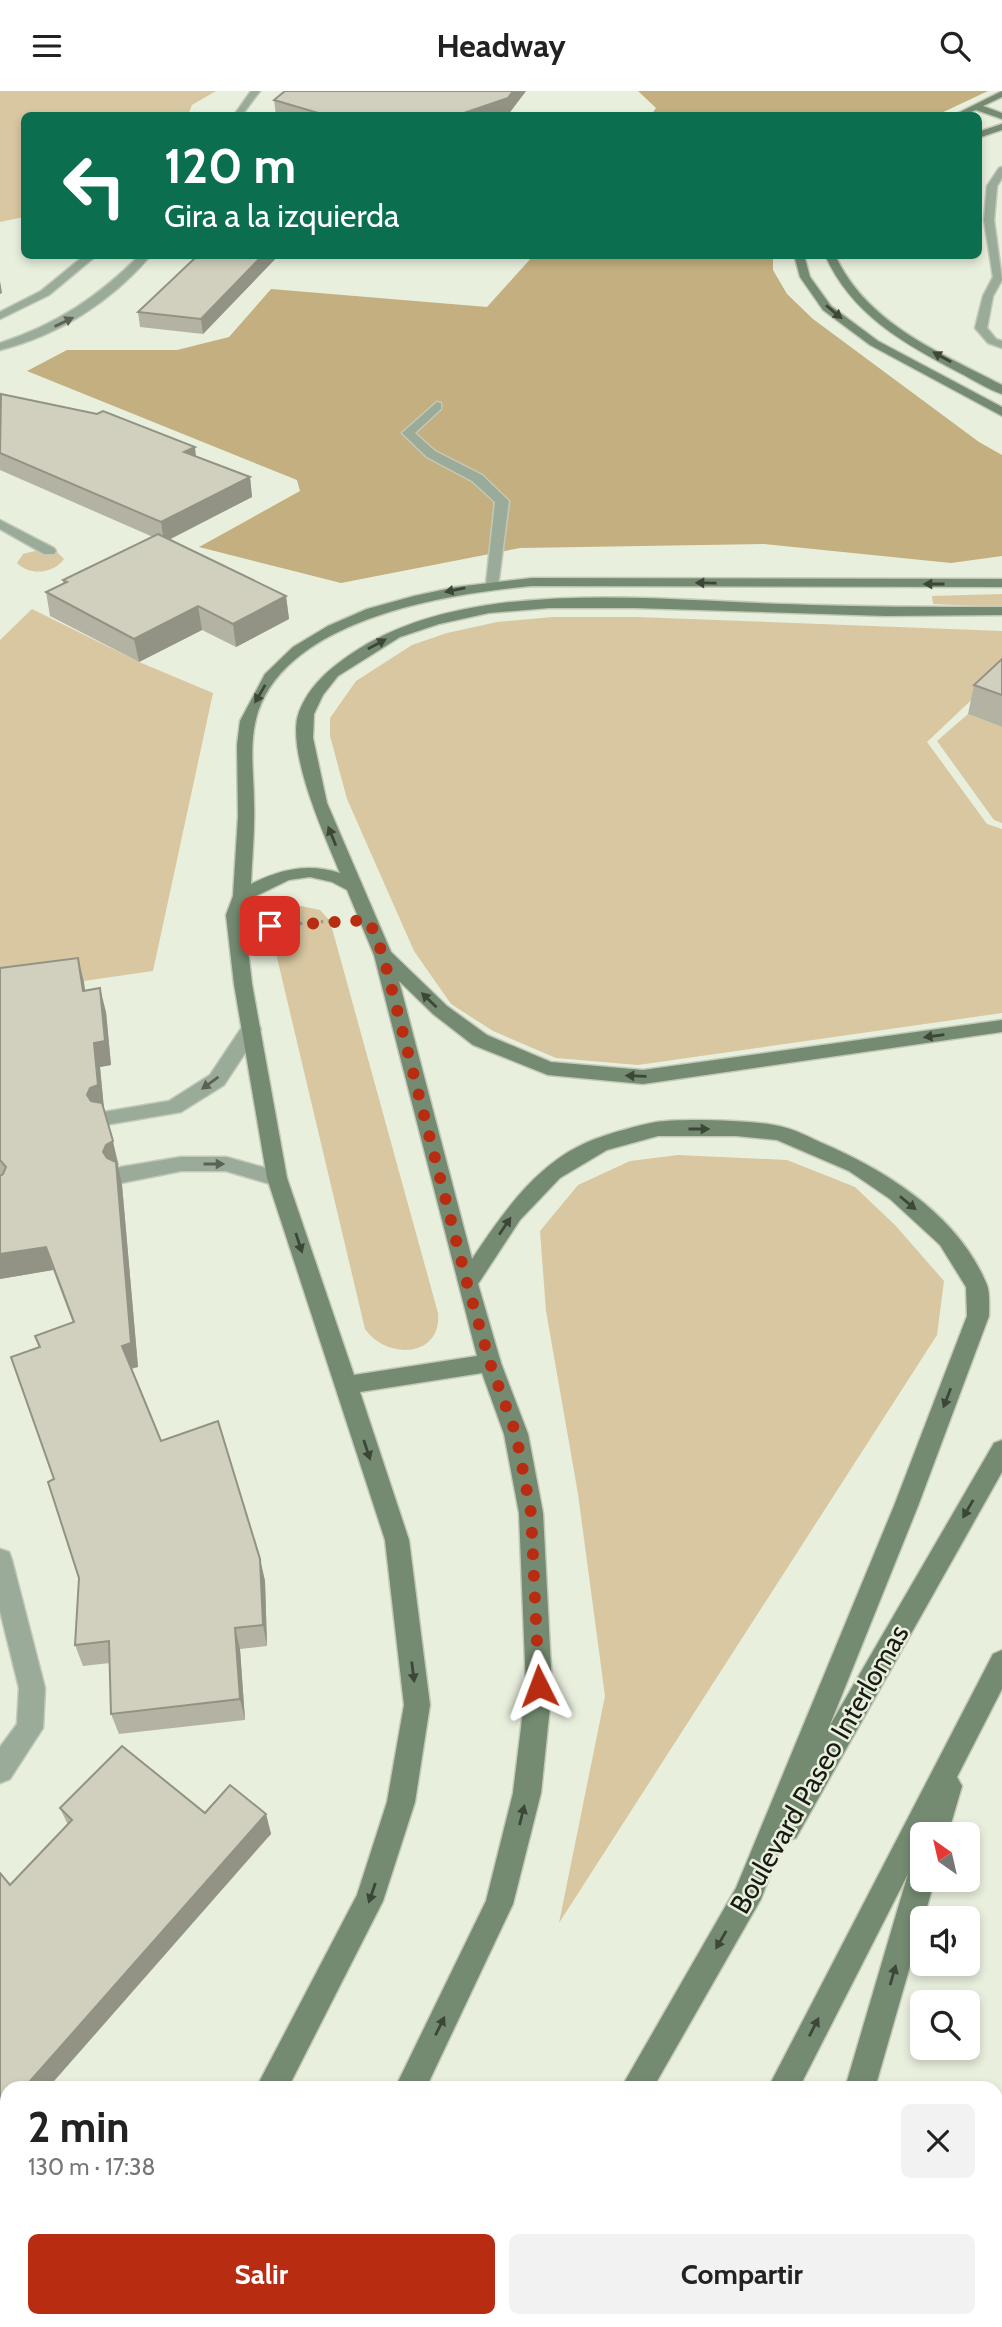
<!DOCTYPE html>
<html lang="es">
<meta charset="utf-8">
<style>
:root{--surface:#fff;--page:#f2f2f2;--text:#222;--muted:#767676;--accent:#b82c12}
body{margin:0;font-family:Cabin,sans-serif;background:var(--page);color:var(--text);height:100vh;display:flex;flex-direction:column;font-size:26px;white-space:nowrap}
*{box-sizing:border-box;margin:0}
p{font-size:23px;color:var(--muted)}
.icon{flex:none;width:38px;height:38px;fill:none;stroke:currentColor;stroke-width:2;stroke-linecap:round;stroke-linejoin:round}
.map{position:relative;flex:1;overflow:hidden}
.details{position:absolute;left:0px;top:1990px;width:1003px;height:247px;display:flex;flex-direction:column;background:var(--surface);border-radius:21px 21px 0 0;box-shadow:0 4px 10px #0003}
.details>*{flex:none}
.hud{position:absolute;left:21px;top:21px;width:961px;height:147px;border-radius:10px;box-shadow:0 4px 10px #0003;background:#0b6e4f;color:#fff;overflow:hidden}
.needle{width:46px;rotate:326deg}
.buttons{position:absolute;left:910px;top:1731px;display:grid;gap:14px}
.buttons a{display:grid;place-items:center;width:70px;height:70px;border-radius:10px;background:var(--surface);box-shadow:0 4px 10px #0003;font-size:35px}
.pin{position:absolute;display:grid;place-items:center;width:60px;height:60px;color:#fff;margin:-30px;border-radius:14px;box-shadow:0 4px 10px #0006}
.me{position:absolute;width:77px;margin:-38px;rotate:357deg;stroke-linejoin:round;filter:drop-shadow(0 0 5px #0008)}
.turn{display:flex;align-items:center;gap:24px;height:147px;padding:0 28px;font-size:32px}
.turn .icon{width:91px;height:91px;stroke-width:2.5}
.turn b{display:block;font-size:49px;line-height:60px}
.round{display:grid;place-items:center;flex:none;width:74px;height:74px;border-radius:10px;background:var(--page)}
.overview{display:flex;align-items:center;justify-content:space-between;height:119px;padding:0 28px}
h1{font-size:42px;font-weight:800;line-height:52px}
.action{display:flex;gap:14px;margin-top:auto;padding:14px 28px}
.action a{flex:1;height:80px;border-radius:10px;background:var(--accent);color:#fff;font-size:28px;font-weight:800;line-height:80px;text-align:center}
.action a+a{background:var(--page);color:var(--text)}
header{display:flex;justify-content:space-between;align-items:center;height:91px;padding:0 28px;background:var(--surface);font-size:32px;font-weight:800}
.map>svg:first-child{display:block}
.green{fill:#d8c7a1}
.forest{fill:#c3af7f}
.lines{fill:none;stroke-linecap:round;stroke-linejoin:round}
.lane-casing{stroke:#c3c9b9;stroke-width:3}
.street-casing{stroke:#c3c9b9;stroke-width:3}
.secondary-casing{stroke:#c3c9b9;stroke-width:3}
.path{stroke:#9b9f92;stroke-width:3.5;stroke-dasharray:2.5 4.5;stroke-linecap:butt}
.lane{fill:#9bab99;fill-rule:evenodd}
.street{fill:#9bab99;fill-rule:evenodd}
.secondary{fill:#748b71;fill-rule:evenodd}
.wall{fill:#b4b3a3}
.shaded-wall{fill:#929285}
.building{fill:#d1d0be;stroke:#929285;stroke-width:2}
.oneway{fill:#3d4739}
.oneway2{fill:#5a6256}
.route{stroke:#b82c12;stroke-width:12;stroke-dasharray:0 21.6}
.labels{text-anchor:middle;stroke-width:5;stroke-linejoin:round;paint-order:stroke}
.near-street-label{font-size:28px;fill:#181a14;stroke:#e9efdd}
</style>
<header><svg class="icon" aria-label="menu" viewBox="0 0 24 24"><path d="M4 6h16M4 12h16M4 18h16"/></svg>Headway<svg class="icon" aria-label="search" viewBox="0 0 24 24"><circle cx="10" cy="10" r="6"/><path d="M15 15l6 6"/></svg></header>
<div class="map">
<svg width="1002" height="2236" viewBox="0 0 1002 2236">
<rect width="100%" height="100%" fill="#e9efdd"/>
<!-- green -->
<g class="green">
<path d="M0,0h216l-24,14 -4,10h-164v102l-24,5z"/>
<path d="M39,459l17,1 8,8c-11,15 -34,17 -47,4l6,-9z"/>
<path d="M1002,503v13l-69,-3 -1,-8z"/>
<path d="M32,518l107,53 74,31 -60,278 -153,22v-353z"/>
<path d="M553,526h84l365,14v40l-75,71 60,82 15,5v184l-364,52 -82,-7 -63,-27 -42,-27 -37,-53 -67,-152 -17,-63v-18l26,-37 56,-36 35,-12 50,-11z"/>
<path d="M968,623l34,13v96l-8,-3 -57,-79z"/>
<path d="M301,815l19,4 10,11 108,392c4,45 -52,47 -73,16l-95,-401c3,-17 16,-20 31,-22z"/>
<path d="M678,1064l109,5 68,27 40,38 49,56 -7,54 -378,588 46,-227 -27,-202 -32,-183 -6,-80 38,-46 52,-24z"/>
</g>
<!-- forest -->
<g class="forest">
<path d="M638,0h350l-51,24h-286l5,-7z"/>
<path d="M533,165h240v14l14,24 26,25 166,123 23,13v101l-51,7 -187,-19 -244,4 -179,35 -142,-36 101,-56 -3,-11 -270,-109 40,-21h110l52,-13 42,-48 216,18z"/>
</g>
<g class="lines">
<!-- lane casing -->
<g class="lane-casing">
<g id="lane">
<path d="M1002,76v11l-5,8 -3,34 8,60 -9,16 -6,32 9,11 6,2v7l-14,-5 -13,-15 8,-32 10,-19 -9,-57 3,-34 12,-18z"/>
<path d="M437,311l4,1v6l-26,24 20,18 47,24 27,26 -11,86 -5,1 -7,-4 9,-82 -23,-21 -45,-24 -25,-24z"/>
</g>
</g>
<!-- street casing -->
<g class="street-casing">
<g id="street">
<path d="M251,0h9l-18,24h-8z"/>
<path d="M85,164h12l-48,40 -49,24v-7l41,-21z"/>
<path d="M140,164h11c-40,47 -92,80 -151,95v-7c56,-18 98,-46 140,-88z"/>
<path d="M0,429l54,28 2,3 -2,3h-10l-44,-25z"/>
<path d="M251,932l7,1 3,5 -37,56 -43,27 -76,13 -7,-2 -3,-5 3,-5 71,-12 41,-26 34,-51z"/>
<path d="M181,1066h45l58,16 3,5 -3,5 -7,3 -51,-15h-45l-60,12 -7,-3 -3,-5 3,-5 7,-3z"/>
<path d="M0,1458l9,3 3,8 33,128 -2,40 -33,51 -10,4v-36l17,-23 2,-36 -19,-77z"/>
</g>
</g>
<!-- secondary casing -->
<g class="secondary-casing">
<g id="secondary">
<path d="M1002,0v6l-19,9 19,7v6l-26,-9 -12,5h-10z"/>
<path d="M1002,33v6l-24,8v-6z"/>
<path d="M794,164h10l6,22 21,29 47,35 124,66v9l-132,-71 -47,-35 -23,-33z"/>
<path d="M825,164h10c32,69 104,97 167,130v9c-15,-5 -30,-15 -44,-22 -55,-29 -107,-58 -133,-117z"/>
<path d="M532,487l470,1v8l-470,-1c-86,8 -250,33 -276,133 -7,28 -2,57 -2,85 1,27 -2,53 -3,80 30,-15 57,-21 89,-11 -15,-36 -55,-124 -41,-161 10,-26 30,-43 52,-58 115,-78 301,-54 434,-50 73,3 145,3 217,3v8l-116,1 -251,-8h-86l-60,5 -50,11 -39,13 -62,39 -15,19 -9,19 -1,24 14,65 64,149 56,54 40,29 64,27 92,8 359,-50v12l-359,52 -95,-9 -75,-30 -40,-31 -34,-33 73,278c32,-48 67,-99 123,-120 19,-7 41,-13 61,-17 25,-4 103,-2 127,5 13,3 26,10 39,16 65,28 137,73 165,142 3,8 2,21 2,31l-71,190 -89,221 165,-284 8,-3v32l-206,366 -13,3 -22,58 -108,189h-32l115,-200 158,-382 73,-190 -1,-29 -26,-42 -50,-46 -41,-28 -72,-31 -41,-4h-78l-51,14 -47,28 -40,42 -42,64 23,79 27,71 15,79 9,174 -11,106 -28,111 -87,184h-31l91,-187 27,-108 13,-106 -7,-174 -15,-79 -22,-61 -122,19 49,148 21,165 -15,97 -32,99 -95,187h-32l101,-193 30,-93 17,-97 -19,-165 -118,-362 -33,-194 -8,-69 7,-19 5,-80 -1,-71 3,-24 25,-47 28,-27 35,-21 39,-17 47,-13 42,-9zM310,786l22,5 15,8 27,65 103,401 -123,19 -67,-197 -35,-194 -8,-69 6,-16 39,-19z"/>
<path d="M1002,1559v39l-45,88 5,9 -14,48h-26v12l-9,17 9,-3v19h13l-60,209h-30l63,-214 -109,214h-31l225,-434z"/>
<path d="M96,2230h35l-3,6h-35z"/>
<path d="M249,2230h36l-3,6h-36z"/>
<path d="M488,2230h34l-3,6h-34z"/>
<path d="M650,2230h34l-3,6h-34z"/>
<path d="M779,2230h34l-1,6h-34z"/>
</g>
</g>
<!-- path -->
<path class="path" d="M272,835l58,-5"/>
<!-- lane -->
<use href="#lane" class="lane"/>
<!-- street -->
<use href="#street" class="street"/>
<!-- secondary -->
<use href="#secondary" class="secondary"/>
</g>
<!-- wall -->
<g class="wall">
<path d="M285,0h241l-19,24h-231l-2,-15z"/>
<path d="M200,164h79l-76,79 -63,-7 -2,-15z"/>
<path d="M0,304l196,62 54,20 2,20 -83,43 117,56 3,23 -53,28 -34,-17 -63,32 -89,-46 -4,-24 17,-8v-4l90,-43 -153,-67z"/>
<path d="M1002,568v68l-34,-13 6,-29z"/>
<path d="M78,867l7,32 21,22 5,53 -11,2 4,42 15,56 -2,1 5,19 16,182 -7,2 30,72 99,118 5,22 2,65 -27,3 5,71 -126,14 -8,-20 -1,-51 -27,3 -8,-21 4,-67 -25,-99 -15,-131 -4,-12 38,-13 -20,-53 -53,9v-311z"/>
<path d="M60,1717l206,6 5,20 -264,254v47l-7,8 10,-258 58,-60z"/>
</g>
<!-- shaded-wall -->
<g class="shaded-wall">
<path d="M513,0h13l-18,24h-50z"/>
<path d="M263,164h16l-76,79 -2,-15z"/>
<path d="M0,190l2,12 -2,1z"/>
<path d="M195,356l2,19 -13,-14z"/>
<path d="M250,386l2,20 -88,45 -3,-20z"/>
<path d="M286,505l3,23 -53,28 -3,-23z"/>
<path d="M198,515l4,24 -63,32 -5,-23z"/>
<path d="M78,867l6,24 4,33 -5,-24z"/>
<path d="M100,897l6,24 5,53 -11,2 4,42 -8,3 -9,-17z"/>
<path d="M113,1050l9,44 16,182 -10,2 -6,-23 -10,-177 -9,-17 3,-7z"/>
<path d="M46,1156l7,23 -53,9v-25z"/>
<path d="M260,1468l5,22 2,65 -4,-21z"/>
<path d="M235,1537l5,21 5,71 -5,-21z"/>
<path d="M266,1723l5,20 -223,254h-24z"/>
<path d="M7,2015v29l-7,8v-29z"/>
</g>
<!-- building -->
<g class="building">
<path d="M285,0h228l-5,7 -50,17h-133l-51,-15z"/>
<path d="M200,164h63l-62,64 -63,-7 58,-55z"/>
<path d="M1,303l96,20 6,-3 92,36 -11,5 66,25 -89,45 -161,-69z"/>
<path d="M158,443l128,62 -53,28 -35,-18 -64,33 -88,-47 21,-10 -4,-2z"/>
<path d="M1002,568v36l-28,-10z"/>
<path d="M78,867l5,33 17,-3 5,53 -11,2 4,42 -8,3 -3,7 4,6 11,2 11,38 -7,4 -3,7 4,6 9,4 15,181 -9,3 39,95 57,-20 42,138 3,66 -28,3 5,71 -129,15 -2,-73 -34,4 4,-67 -31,-96 6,-3 -43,-122 29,-10 -5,-11 39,-14 -28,-75 -46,7v-78l3,-2 3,-7 -6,-7v-192z"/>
<path d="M122,1655l83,67 25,-28 36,29 -242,274h-17v18l-7,8v-241l10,12 62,-65 -12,-12z"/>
</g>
<!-- one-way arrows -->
<defs><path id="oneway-solid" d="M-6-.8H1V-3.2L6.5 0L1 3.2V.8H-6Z" transform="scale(1.75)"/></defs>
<g class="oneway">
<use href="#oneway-solid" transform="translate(834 221) rotate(40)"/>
<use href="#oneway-solid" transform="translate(942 266) rotate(-151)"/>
<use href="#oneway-solid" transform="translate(706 492) rotate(-179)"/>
<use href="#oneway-solid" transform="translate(934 493) rotate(180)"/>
<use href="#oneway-solid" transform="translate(455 499) rotate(168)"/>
<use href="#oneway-solid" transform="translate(377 553) rotate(-29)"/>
<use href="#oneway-solid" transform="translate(260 603) rotate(120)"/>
<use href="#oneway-solid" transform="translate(332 745) rotate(-112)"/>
<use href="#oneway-solid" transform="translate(429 909) rotate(-136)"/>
<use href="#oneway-solid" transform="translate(934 945) rotate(172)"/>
<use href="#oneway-solid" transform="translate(636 985) rotate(-178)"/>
<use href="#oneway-solid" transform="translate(699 1038)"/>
<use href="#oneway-solid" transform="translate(908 1112) rotate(40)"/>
<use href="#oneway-solid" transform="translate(505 1135) rotate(-56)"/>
<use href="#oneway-solid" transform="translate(299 1152) rotate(72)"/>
<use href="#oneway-solid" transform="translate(947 1307) rotate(111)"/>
<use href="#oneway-solid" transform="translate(367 1359) rotate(72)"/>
<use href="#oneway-solid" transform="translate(968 1418) rotate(120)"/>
<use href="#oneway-solid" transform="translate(413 1581) rotate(83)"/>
<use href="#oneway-solid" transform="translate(522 1724) rotate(-76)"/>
<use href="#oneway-solid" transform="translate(372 1802) rotate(109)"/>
<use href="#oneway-solid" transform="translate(721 1849) rotate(120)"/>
<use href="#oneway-solid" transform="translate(893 1884) rotate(-74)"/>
<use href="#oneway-solid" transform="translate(440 1935) rotate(-64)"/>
<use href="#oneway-solid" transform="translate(814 1936) rotate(-63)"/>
</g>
<g class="oneway2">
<use href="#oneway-solid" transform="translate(64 231) rotate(-26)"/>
<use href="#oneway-solid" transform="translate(210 992) rotate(144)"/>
<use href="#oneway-solid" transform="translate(214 1073)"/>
</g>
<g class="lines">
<!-- route -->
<path class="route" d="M270,835l99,-6 14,35 84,328 23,80 26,71 15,79 8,173"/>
</g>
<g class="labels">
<!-- near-street labels -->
<g class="near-street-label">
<text transform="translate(819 1678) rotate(-60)" y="10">Boulevard Paseo Interlomas</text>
</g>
</g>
</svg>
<div class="buttons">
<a><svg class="needle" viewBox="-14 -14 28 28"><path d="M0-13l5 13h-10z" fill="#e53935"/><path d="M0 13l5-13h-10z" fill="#767676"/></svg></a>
<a><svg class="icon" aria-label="sound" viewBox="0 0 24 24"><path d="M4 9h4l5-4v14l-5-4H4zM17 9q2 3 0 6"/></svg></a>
<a><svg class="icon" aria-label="search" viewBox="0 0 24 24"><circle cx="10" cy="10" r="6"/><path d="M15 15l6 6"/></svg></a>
</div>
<div class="pin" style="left:270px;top:835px;background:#d93025"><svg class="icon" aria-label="arrive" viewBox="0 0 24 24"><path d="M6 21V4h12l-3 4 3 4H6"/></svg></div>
<svg class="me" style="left:539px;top:1595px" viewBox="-20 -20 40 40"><path d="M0-17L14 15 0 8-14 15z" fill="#b82c12" stroke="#fff" stroke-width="4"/></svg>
<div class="hud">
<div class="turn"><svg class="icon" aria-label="left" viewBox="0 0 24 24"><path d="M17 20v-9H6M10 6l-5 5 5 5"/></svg><div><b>120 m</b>Gira a la izquierda</div></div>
</div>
<section class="details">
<div class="overview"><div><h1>2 min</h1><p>130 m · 17:38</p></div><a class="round"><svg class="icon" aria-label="close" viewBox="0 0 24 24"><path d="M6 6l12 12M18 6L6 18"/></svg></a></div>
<div class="action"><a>Salir</a><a>Compartir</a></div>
</section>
</div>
